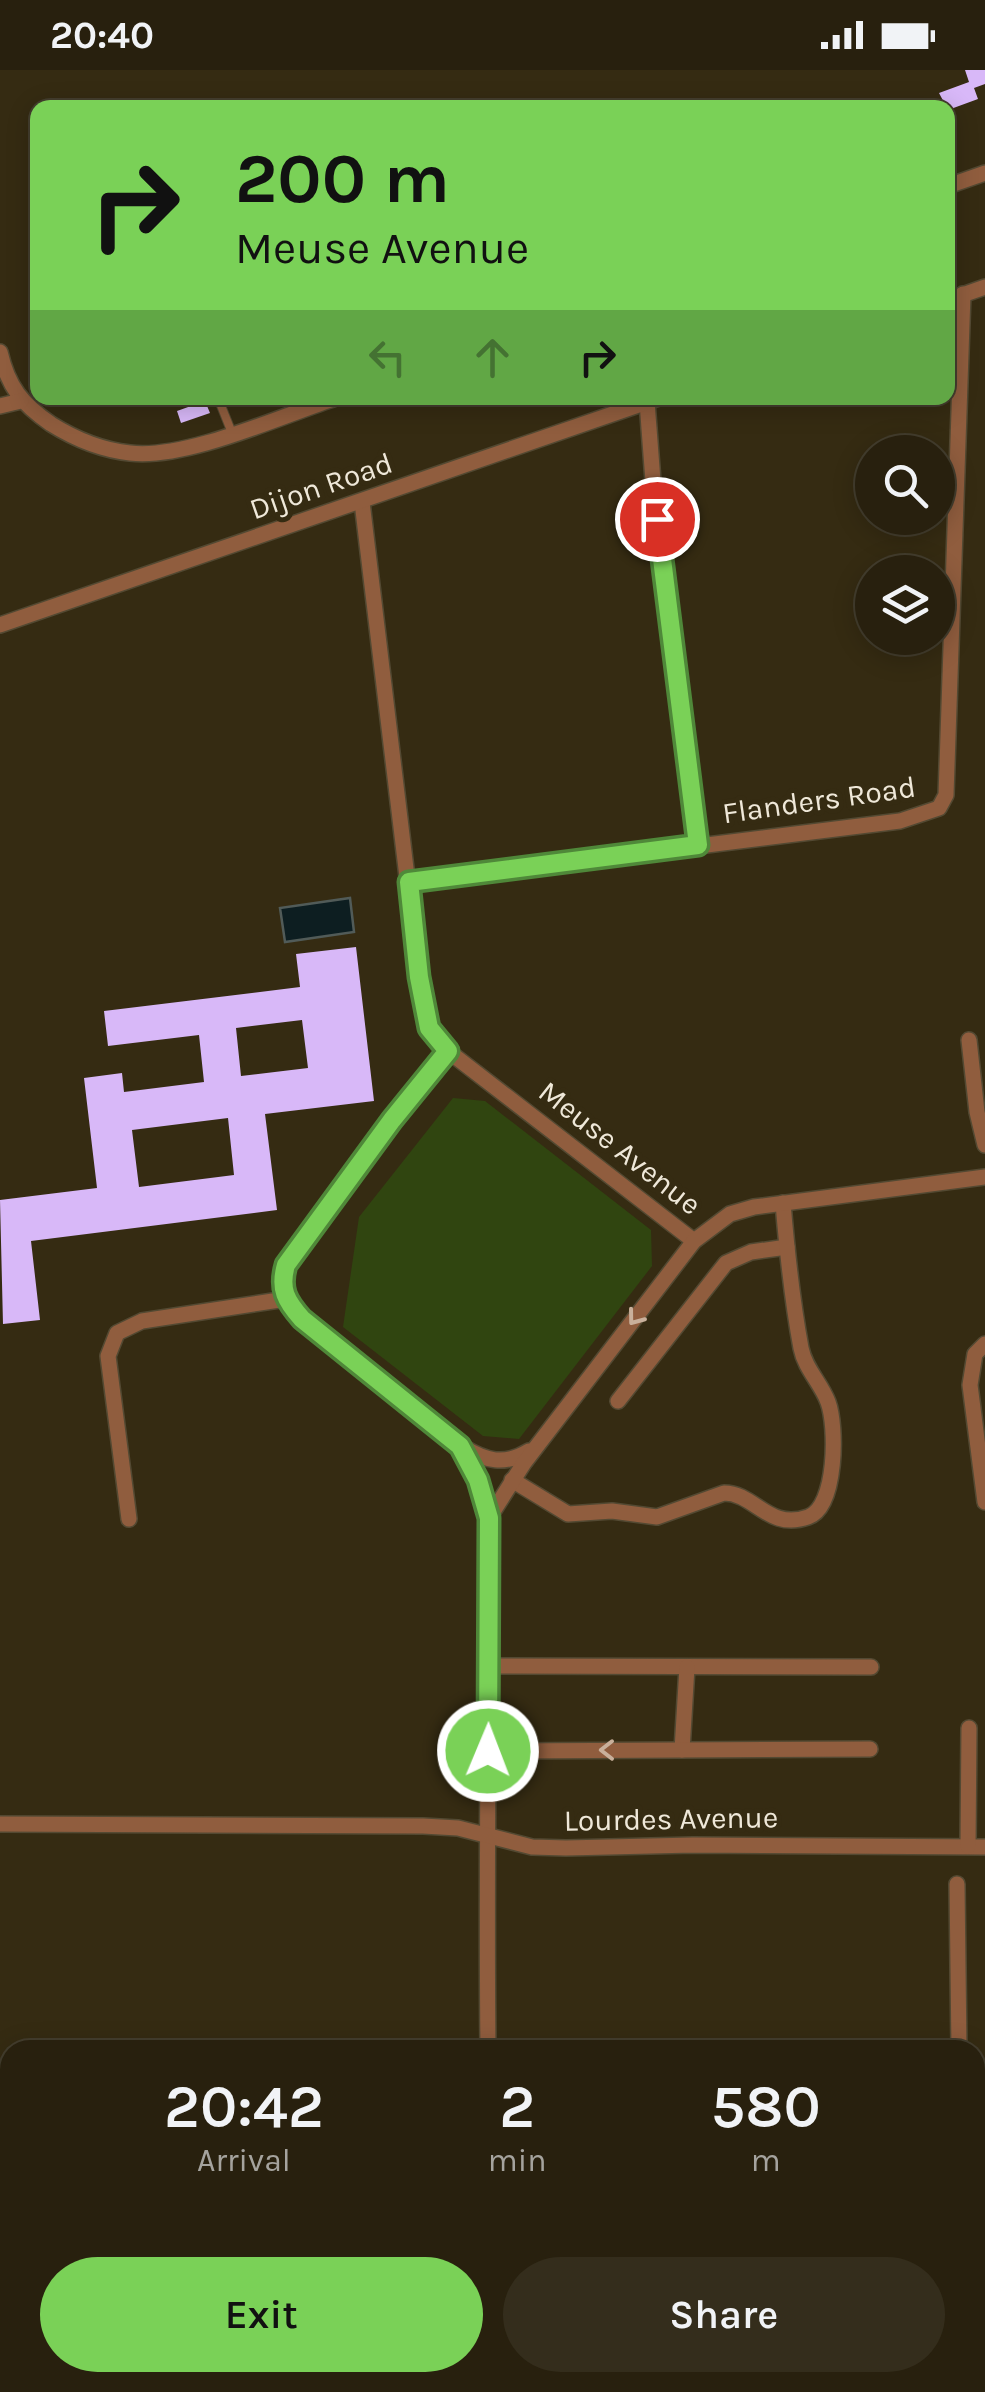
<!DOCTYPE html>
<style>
:root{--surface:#28200e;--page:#342d1c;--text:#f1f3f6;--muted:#a5a39e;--line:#443e2e;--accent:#7ad157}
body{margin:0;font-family:Karla,sans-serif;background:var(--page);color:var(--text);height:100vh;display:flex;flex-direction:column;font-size:38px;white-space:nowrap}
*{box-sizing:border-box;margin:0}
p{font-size:32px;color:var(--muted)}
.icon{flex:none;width:55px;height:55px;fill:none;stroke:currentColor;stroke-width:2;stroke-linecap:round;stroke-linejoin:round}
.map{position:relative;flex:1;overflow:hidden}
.details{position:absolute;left:0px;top:1970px;width:985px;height:352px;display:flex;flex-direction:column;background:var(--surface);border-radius:30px 30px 0 0;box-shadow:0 5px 25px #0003,0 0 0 2px var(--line)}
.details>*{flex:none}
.guide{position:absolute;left:30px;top:30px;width:925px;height:305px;border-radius:20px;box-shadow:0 5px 25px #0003,0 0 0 2px var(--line);background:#7ad157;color:#111;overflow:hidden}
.controls{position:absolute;left:855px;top:365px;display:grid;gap:20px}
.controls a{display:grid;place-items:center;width:100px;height:100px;border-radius:50%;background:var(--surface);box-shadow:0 5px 25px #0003,0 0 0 2px var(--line);font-size:50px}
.pin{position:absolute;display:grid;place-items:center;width:85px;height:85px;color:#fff;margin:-42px;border:5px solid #fff;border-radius:50%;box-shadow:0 2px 10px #0007}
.me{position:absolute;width:110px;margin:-55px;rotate:1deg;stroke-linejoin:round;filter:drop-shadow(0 0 8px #0008)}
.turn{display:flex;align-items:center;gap:35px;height:210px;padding:0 40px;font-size:45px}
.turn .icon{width:130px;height:130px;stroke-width:2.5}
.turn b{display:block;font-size:70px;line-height:85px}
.lanes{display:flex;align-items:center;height:95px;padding:0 40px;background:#0003;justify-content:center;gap:50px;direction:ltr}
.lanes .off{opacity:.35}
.eta{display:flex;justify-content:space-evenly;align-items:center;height:170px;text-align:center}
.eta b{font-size:60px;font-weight:600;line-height:70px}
.button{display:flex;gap:20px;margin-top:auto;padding:20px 40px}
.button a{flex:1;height:115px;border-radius:60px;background:var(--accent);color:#111;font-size:40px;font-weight:600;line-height:115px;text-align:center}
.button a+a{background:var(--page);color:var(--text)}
.status{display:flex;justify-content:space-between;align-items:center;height:70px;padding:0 50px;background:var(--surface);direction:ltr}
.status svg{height:28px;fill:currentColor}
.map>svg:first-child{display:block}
.green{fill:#304510}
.water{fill:#0d1e21;stroke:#515b58;stroke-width:2.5}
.building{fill:#d8b8f8;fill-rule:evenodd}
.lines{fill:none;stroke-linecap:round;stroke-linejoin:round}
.lane-casing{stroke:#534932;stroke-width:10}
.street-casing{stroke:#534932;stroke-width:18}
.secondary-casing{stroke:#534932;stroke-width:25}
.lane{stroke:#905d3e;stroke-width:8}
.street{stroke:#905d3e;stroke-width:15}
.secondary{stroke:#c87743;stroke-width:22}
.oneway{stroke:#c9b09b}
.route-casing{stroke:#4f8839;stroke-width:25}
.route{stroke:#7ad157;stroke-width:18}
.labels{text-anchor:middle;stroke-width:10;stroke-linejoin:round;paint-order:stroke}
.street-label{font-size:30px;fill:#efe8d9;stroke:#352b12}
</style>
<div class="status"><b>20:40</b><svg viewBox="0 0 49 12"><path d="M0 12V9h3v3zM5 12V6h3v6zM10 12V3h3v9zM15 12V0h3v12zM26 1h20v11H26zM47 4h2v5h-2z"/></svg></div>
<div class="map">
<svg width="985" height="2322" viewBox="0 0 985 2322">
<rect width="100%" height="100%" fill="#352b12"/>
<!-- green -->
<path class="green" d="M453,1028l32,3 166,129 1,36 -133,173 -36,-3 -140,-109 16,-110z"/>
<!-- water -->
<path class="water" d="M350,828l4,34 -69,10 -5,-34z"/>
<!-- building -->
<g class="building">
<path d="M965,0h20v14l-11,4 4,11 -30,11 -9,-17 30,-11z"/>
<path d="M205,331l5,12 -29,10 -4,-12z"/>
<path d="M356,877l18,154 -109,13 12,96 -246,31 9,79 -37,4 -3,-124 97,-12 -13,-110 38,-5 2,19 80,-10 -5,-47 -91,11 -4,-35 196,-24 -4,-33zM302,950l6,48 -67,8 -5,-48zM228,1048l6,57 -95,12 -7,-57z"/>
</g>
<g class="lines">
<!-- lane casing -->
<g class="lane-casing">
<path id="lane" d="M218,328l14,35"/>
</g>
<!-- street casing -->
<g class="street-casing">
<g id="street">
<path d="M948,116l37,-13"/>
<path d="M948,230l37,-13"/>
<path d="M0,282c8,35 22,52 51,72 24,15 51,26 79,29 55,7 151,-37 206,-55"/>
<path d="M647,332l6,79 44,364"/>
<path d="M0,336l21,-5"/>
<path d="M362,432l57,475 10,51 19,23 246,190"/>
<path d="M0,555l659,-227"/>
<path d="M409,812l491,-61 39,-13 7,-13 17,-501"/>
<path d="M969,970l8,72 8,33"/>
<path d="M448,981l-56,69 -106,145c-7,24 0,37 17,54l157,127 19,34 10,38c0,178 -3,355 -1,532"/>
<path d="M985,1274l-10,10 -5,31 15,117"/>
<path d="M618,1331l108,-138 25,-11 36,-5"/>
<path d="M463,1377c23,14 41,19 66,4"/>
<path d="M512,1410l56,34 44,-3 45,6 67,-24c31,0 44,38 84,24 29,-10 29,-91 20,-115 -7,-19 -23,-33 -27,-54 -9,-48 -14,-97 -18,-145"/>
<path d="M489,1448l35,-55 170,-222 36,-27 24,-7 231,-30"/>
<path d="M129,1449l-21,-163 9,-23 25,-12 144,-22"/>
<path d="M490,1596l381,1"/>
<path d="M682,1680l5,-83"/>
<path d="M488,1681l382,-2"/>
<path d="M0,1754l423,2 35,2 74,19 34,1 127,-3 292,2"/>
<path d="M968,1776l1,-118"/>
<path d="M957,1814l2,166"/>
<path d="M82,2312v10"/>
<path d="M535,2312v10"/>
</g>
</g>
<!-- secondary casing -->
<g class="secondary-casing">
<g id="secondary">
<path d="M0,2070h10"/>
<path d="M975,2072h10"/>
</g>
</g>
<!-- lane -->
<use href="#lane" class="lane"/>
<!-- street -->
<use href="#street" class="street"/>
<!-- secondary -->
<use href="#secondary" class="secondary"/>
</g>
<!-- one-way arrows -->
<defs><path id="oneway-chevron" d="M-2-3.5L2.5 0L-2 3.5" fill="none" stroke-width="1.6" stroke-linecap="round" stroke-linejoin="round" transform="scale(2.5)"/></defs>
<g class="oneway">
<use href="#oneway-chevron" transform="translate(635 1248) rotate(127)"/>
<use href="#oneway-chevron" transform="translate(607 1680) rotate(180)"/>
</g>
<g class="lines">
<!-- route casing -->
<g class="route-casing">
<path id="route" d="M488,1681l1,-233 -11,-38 -18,-34 -158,-127c-16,-18 -23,-30 -16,-54l106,-145 56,-69 -19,-23 -10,-51 -10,-95 289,-37 -41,-326"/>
</g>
<!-- route -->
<use href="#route" class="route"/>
</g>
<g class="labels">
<!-- street labels -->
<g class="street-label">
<text transform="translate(321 416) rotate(-19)" y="10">Dijon Road</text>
<text transform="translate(819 730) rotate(-8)" y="10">Flanders Road</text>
<text transform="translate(620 1078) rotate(38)" y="10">Meuse Avenue</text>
<text transform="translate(671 1749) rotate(-1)" y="10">Lourdes Avenue</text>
</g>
</g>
</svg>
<div class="controls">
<a><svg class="icon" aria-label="search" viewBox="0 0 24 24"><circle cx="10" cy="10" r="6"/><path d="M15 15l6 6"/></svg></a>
<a><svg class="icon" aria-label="layers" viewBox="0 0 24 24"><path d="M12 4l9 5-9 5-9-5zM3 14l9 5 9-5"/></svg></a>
</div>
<div class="pin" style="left:657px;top:449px;background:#d93025"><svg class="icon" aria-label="arrive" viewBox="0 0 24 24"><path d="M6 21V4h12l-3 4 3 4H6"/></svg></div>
<svg class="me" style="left:488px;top:1681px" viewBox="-20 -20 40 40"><circle r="17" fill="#7ad157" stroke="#fff" stroke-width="3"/><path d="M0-11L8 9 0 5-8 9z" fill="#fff"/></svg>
<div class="guide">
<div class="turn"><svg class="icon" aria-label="right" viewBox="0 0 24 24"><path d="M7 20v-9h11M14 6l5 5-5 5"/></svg><div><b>200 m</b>Meuse Avenue</div></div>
<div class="lanes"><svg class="icon off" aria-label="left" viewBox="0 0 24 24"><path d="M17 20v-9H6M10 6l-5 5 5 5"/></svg><svg class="icon off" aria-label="ahead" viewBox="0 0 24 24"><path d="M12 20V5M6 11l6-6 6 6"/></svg><svg class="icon" aria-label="right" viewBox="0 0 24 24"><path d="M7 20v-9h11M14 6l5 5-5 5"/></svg></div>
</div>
<section class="details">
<div class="eta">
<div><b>20:42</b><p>Arrival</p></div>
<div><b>2</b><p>min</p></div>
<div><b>580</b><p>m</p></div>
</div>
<div class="button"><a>Exit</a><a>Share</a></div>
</section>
</div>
